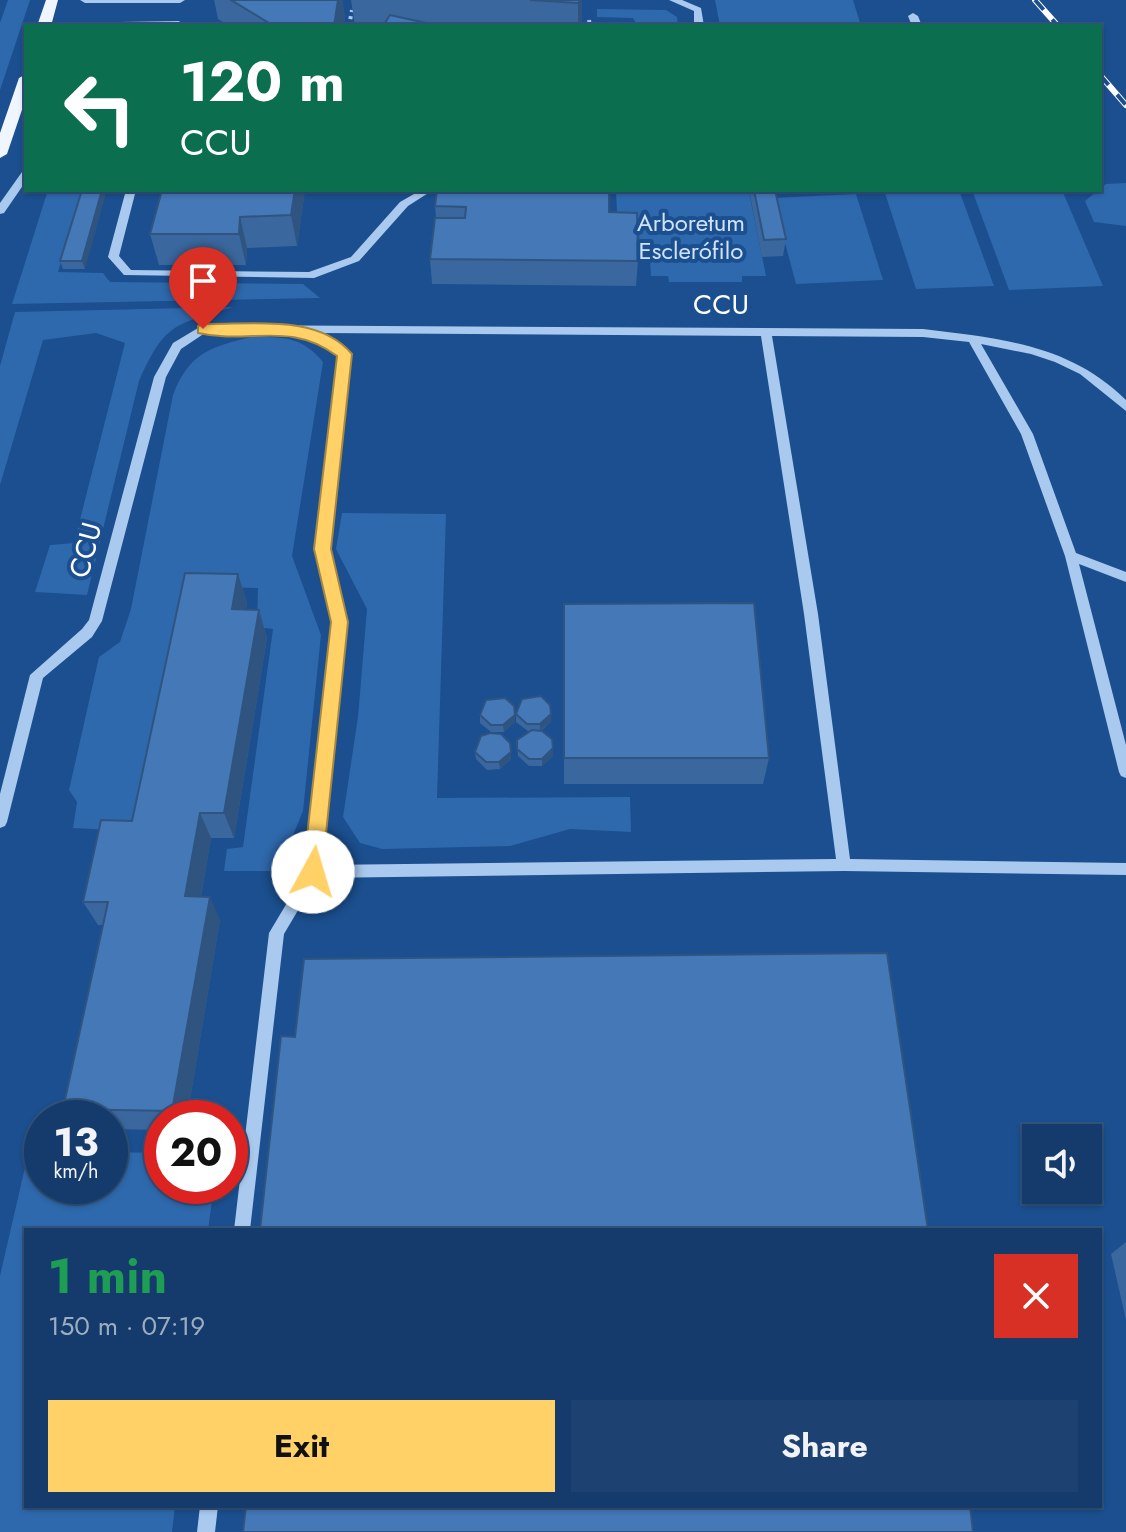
<!DOCTYPE html>
<meta charset="utf-8">
<style>
:root{--surface:#143b6b;--page:#1d4271;--text:#f1f3f6;--muted:#9dadc1;--line:#33557e;--accent:#ffd166}
body{margin:0;font-family:Jost,sans-serif;background:var(--page);color:var(--text);height:100vh;display:flex;flex-direction:column;font-size:30px;white-space:nowrap}
*{box-sizing:border-box;margin:0}
p{font-size:26px;color:var(--muted)}
.icon{flex:none;width:44px;height:44px;fill:none;stroke:currentColor;stroke-width:2;stroke-linecap:round;stroke-linejoin:round}
.map{position:relative;flex:1;overflow:hidden}
.sheet{position:absolute;left:24px;top:1228px;width:1078px;height:280px;display:flex;flex-direction:column;background:var(--surface);border-radius:0px;box-shadow:0 2px 6px #0004,0 0 0 2px var(--line)}
.sheet>*{flex:none}
.guide{position:absolute;left:24px;top:24px;width:1078px;height:168px;border-radius:0px;box-shadow:0 2px 6px #0004,0 0 0 2px var(--line);background:#0b6e4f;color:#fff;overflow:hidden}
.fabs{position:absolute;left:1022px;top:1124px;display:grid;gap:16px}
.fabs a{display:grid;place-items:center;width:80px;height:80px;border-radius:0px;background:var(--surface);box-shadow:0 2px 6px #0004,0 0 0 2px var(--line);font-size:40px}
.speed{position:absolute;left:24px;top:1100px;display:flex;gap:16px;font-size:40px;font-weight:700;text-align:center}
.speed>*{display:grid;place-content:center;width:104px;height:104px;border-radius:50%;background:var(--surface);box-shadow:0 2px 6px #0004,0 0 0 2px var(--line);line-height:1}
.speed small{font-size:20px;font-weight:400}
.speed .limit{border:12px solid #d22;background:#fff;color:#111}
.pin{position:absolute;display:grid;place-items:center;width:68px;height:68px;color:#fff;margin:-82px -34px;border-radius:50% 50% 50% 0;rotate:-45deg;box-shadow:0 0 8px #0007}
.pin .icon{rotate:45deg}
.me{position:absolute;width:88px;margin:-44px;rotate:6deg;stroke-linejoin:round;filter:drop-shadow(0 0 6px #0008)}
.turn{display:flex;align-items:center;gap:28px;height:168px;padding:0 24px;font-size:36px}
.turn .icon{width:104px;height:104px;stroke-width:2.5}
.turn b{display:block;font-size:56px;line-height:68px}
.round{display:grid;place-items:center;flex:none;width:84px;height:84px;border-radius:0px;background:var(--page)}
.summary{display:flex;align-items:center;justify-content:space-between;height:136px;padding:0 24px}
h1{font-size:48px;font-weight:700;line-height:60px;color:#1e9e55}
.primary-button{display:flex;gap:16px;margin-top:auto;padding:16px 24px}
.primary-button a{flex:1;height:92px;border-radius:0px;background:var(--accent);color:#111;font-size:32px;font-weight:700;line-height:92px;text-align:center}
.primary-button a+a{background:var(--page);color:var(--text)}
.map>svg:first-child{display:block}
.green{fill:#2e69ad}
.lines{fill:none;stroke-linecap:round;stroke-linejoin:round}
.path{stroke:#a9c9ee;stroke-width:4;stroke-dasharray:3 4;stroke-linecap:butt}
.minor{fill:#a9c9ee;fill-rule:evenodd}
.major{fill:#f0f6ff;fill-rule:evenodd}
.rail-casing{stroke:#fff;stroke-width:6}
.rail{stroke:#1b4f8f;stroke-width:4;stroke-dasharray:13;stroke-linecap:butt}
.wall{fill:#3a679d}
.shaded-wall{fill:#305480}
.building{fill:#4478b7;stroke:#305480;stroke-width:2}
.route{fill:#ffd166;stroke:#a68842;stroke-width:2}
.labels{text-anchor:middle;stroke-width:8;stroke-linejoin:round;paint-order:stroke}
.far-park-label{font-size:24px;fill:#cfe3fa;stroke:#1b4f8f}
.street-label{font-size:28px;fill:#fff;stroke:#1b4f8f}
</style>
<div class="map">
<svg width="1126" height="1532" viewBox="0 0 1126 1532">
<rect width="100%" height="100%" fill="#1b4f8f"/>
<!-- green -->
<g class="green">
<path d="M8,0h22l-30,90v-67z"/>
<path d="M715,0h138l8,26h-141z"/>
<path d="M597,9l69,1 11,7 1,9h-40l-5,-8 -36,-1z"/>
<path d="M1126,183v43l-32,-4 -9,-21 21,-17z"/>
<path d="M48,190h34l-24,82 45,1 7,9 193,2 17,14 -308,6z"/>
<path d="M884,190h75l35,96 -78,3z"/>
<path d="M972,190h90l41,96 -94,4z"/>
<path d="M616,191l133,1 17,84h-24v6h-73l-1,-6h-17l-1,-15h-9l-2,-26 -21,-1z"/>
<path d="M856,194l27,86 -87,4 -23,-86z"/>
<path d="M233,307c-59,18 -68,16 -94,74l-52,214 -52,-3 15,-47 24,-2 51,-200 -29,-10 -53,7 -43,145v-119l15,-54z"/>
<path d="M251,337c31,0 51,-1 72,25l-31,194 29,79 -18,176 -25,60h-54l3,-22 16,-2 30,-218 -16,-2 1,-39 -70,-2 -57,245 -58,-3 4,-26 -8,-12 30,-133 21,-15 11,-33 42,-214c16,-42 37,-48 78,-58z"/>
<path d="M342,513l104,1 -9,284 193,-1 1,35 -61,-3 -60,17 -128,3 -22,-6 -17,-26 15,-100 9,-108 -31,-60z"/>
<path d="M29,1150l13,1v35h68v-34l52,1v33h52l-6,44h-182v276h149l-3,26h-172v-256z"/>
</g>
<g class="lines">
<!-- path -->
<g class="path">
<path d="M589,20l1,6"/>
<path d="M349,26l3,-16"/>
</g>
<!-- minor -->
<g class="minor">
<path d="M80,0h105l-5,3h-95z"/>
<path d="M669,0h13l19,8 3,18h-10v-15z"/>
<path d="M913,13l5,3 4,10h-10l-4,-10z"/>
<path d="M179,21l2,2 -5,3h-121l5,-3z"/>
<path d="M26,171v10l-22,32 -4,1v-11l22,-31z"/>
<path d="M126,190h10l-17,66 12,14 178,2 42,-15 49,-55 21,-12h12l-25,16 -49,55 -45,17 -190,-3 -16,-18z"/>
<path d="M203,325l720,4c75,9 147,15 203,71v11l-46,-37 -25,-12 -24,-8 -50,-10 52,90 43,119 50,19v10l-47,-18 47,181v33l-5,-2 -2,-4 -54,-216 -44,-122 -52,-92 -46,-5 -151,-1 46,278 32,245 276,4v12l-282,-4 -527,7 -33,56 -34,296h-16l35,-297 37,-62 27,-249 -16,-73 21,-194 -19,-14 -15,-4 -1,-4h-98l-24,16 -15,28 -64,244 -10,16 -49,41 -36,144 -2,4 -5,2v-34l30,-119 52,-46 7,-9 65,-243 19,-34zM320,333l441,3 43,278 32,245 -515,6 26,-243 -18,-73 21,-195 -23,-19z"/>
<path d="M200,1506h18l-3,26h-18z"/>
</g>
<!-- major -->
<g class="major">
<path d="M46,0h12l-7,26h-14z"/>
<path d="M26,74v24l-19,56 -7,4v-25l19,-55z"/>
</g>
<!-- rail casing -->
<g class="rail-casing">
<g id="rail">
<path d="M1035,0l23,26"/>
<path d="M1100,75l26,30"/>
</g>
</g>
<!-- rail -->
<use href="#rail" class="rail"/>
</g>
<!-- wall -->
<g class="wall">
<path d="M214,0h128l3,18 -2,8h-114l-11,-7z"/>
<path d="M351,0h231v26h-227z"/>
<path d="M82,190l3,79h-22l-3,-8z"/>
<path d="M305,190l-8,56 -50,2 -1,17h-87l-9,-31z"/>
<path d="M437,190l172,22 29,49 -2,25 -204,-2 -2,-25 6,-41 -1,-12z"/>
<path d="M749,190h26l11,49 -3,17 -21,1z"/>
<path d="M238,574l9,29 -1,6 13,1 8,28 -33,200h-23l-10,59 19,23 -33,198h-25v12l-52,-1v-11h-39l-8,-9 40,-184h-5l-15,-23 49,-81z"/>
<path d="M564,604l205,154 -6,26h-199z"/>
<path d="M516,714l35,7 -10,10 12,25 -11,10h-13l-11,-10 -1,-16 12,-8 -13,-10z"/>
<path d="M480,715l35,7 -11,10h-13l-11,-9z"/>
<path d="M475,752l36,7 -11,10 -13,1 -11,-11z"/>
<path d="M1126,1242v78l-15,-66z"/>
</g>
<!-- shaded-wall -->
<g class="shaded-wall">
<path d="M338,0h4l3,18 -2,8h-9z"/>
<path d="M580,0h2v26h-4v-23z"/>
<path d="M102,190h5l-22,79 -3,-8z"/>
<path d="M295,190h10l-8,56 -6,-31z"/>
<path d="M240,217l7,31 -1,17 -7,-31z"/>
<path d="M238,574l9,29 -6,34 -9,-28z"/>
<path d="M259,610l8,28 -33,200 -10,-25z"/>
<path d="M551,714v7l-11,10v-7z"/>
<path d="M515,715v7l-11,10 -1,-7z"/>
<path d="M553,748v8l-11,10v-7z"/>
<path d="M511,752v7l-11,10 -1,-7z"/>
<path d="M200,813l11,25 -14,82 -12,-24z"/>
<path d="M210,897l10,23 -33,198h-10l-5,-7z"/>
</g>
<!-- building -->
<g class="building">
<path d="M231,0h107l-4,26h-60z"/>
<path d="M530,0h50l-2,3z"/>
<path d="M390,15l50,11h-57z"/>
<path d="M82,190h20l-20,71h-22z"/>
<path d="M162,190h133l-4,25 -51,2 -1,17h-89z"/>
<path d="M437,190h172v22l28,1 1,48 -208,-2 5,-41h30l1,-11 -31,-1z"/>
<path d="M754,190h21l11,49 -22,1z"/>
<path d="M185,573l53,1 -6,35 27,1 -35,203h-24l-15,83 25,1 -38,214 -109,-2 45,-207h-25l18,-82 31,1z"/>
<path d="M754,603l15,155h-205v-154z"/>
<path d="M541,696l9,9 1,9 -11,10h-13l-11,-10 6,-15z"/>
<path d="M505,698l9,8 1,9 -12,10h-12l-11,-10 6,-15z"/>
<path d="M532,730l10,1 10,8 1,9 -11,11h-13l-12,-10v-9z"/>
<path d="M490,733l11,1 9,9 1,9 -12,10h-13l-11,-10 6,-16z"/>
<path d="M887,953l41,277h-668l21,-194 14,1 9,-78z"/>
<path d="M246,1506h724l3,26h-730z"/>
</g>
<!-- route -->
<path class="route" d="M203,324c47,1 115,-11 149,30l-21,195 17,73 -26,250 -9,9 -10,-9 28,-250 -17,-73 23,-193c-48,-36 -87,-11 -139,-23v-7z"/>
<g class="labels">
<!-- far-park labels -->
<g class="far-park-label">
<text x="691" y="231">Arboretum<tspan x="691" dy="28">Esclerófilo</tspan></text>
</g>
<!-- street labels -->
<g class="street-label">
<text x="721" y="314">CCU</text>
<text transform="translate(85 550) rotate(-75)" y="10">CCU</text>
</g>
</g>
</svg>
<div class="fabs">
<a><svg class="icon" aria-label="sound" viewBox="0 0 24 24"><path d="M4 9h4l5-4v14l-5-4H4zM17 9q2 3 0 6"/></svg></a>
</div>
<div class="speed"><div>13<small>km/h</small></div><div class="limit">20</div></div>
<div class="pin" style="left:203px;top:329px;background:#d93025"><svg class="icon" aria-label="arrive" viewBox="0 0 24 24"><path d="M6 21V4h12l-3 4 3 4H6"/></svg></div>
<svg class="me" style="left:313px;top:872px" viewBox="-20 -20 40 40"><circle r="19" fill="#fff"/><path d="M0-13L10 11 0 6-10 11z" fill="#ffd166"/></svg>
<div class="guide">
<div class="turn"><svg class="icon" aria-label="left" viewBox="0 0 24 24"><path d="M17 20v-9H6M10 6l-5 5 5 5"/></svg><div><b>120 m</b>CCU</div></div>
</div>
<section class="sheet">
<div class="summary"><div><h1>1 min</h1><p>150 m · 07:19</p></div><a class="round" style="background:#d93025;color:#fff"><svg class="icon" aria-label="close" viewBox="0 0 24 24"><path d="M6 6l12 12M18 6L6 18"/></svg></a></div>
<div class="primary-button"><a>Exit</a><a>Share</a></div>
</section>
</div>
